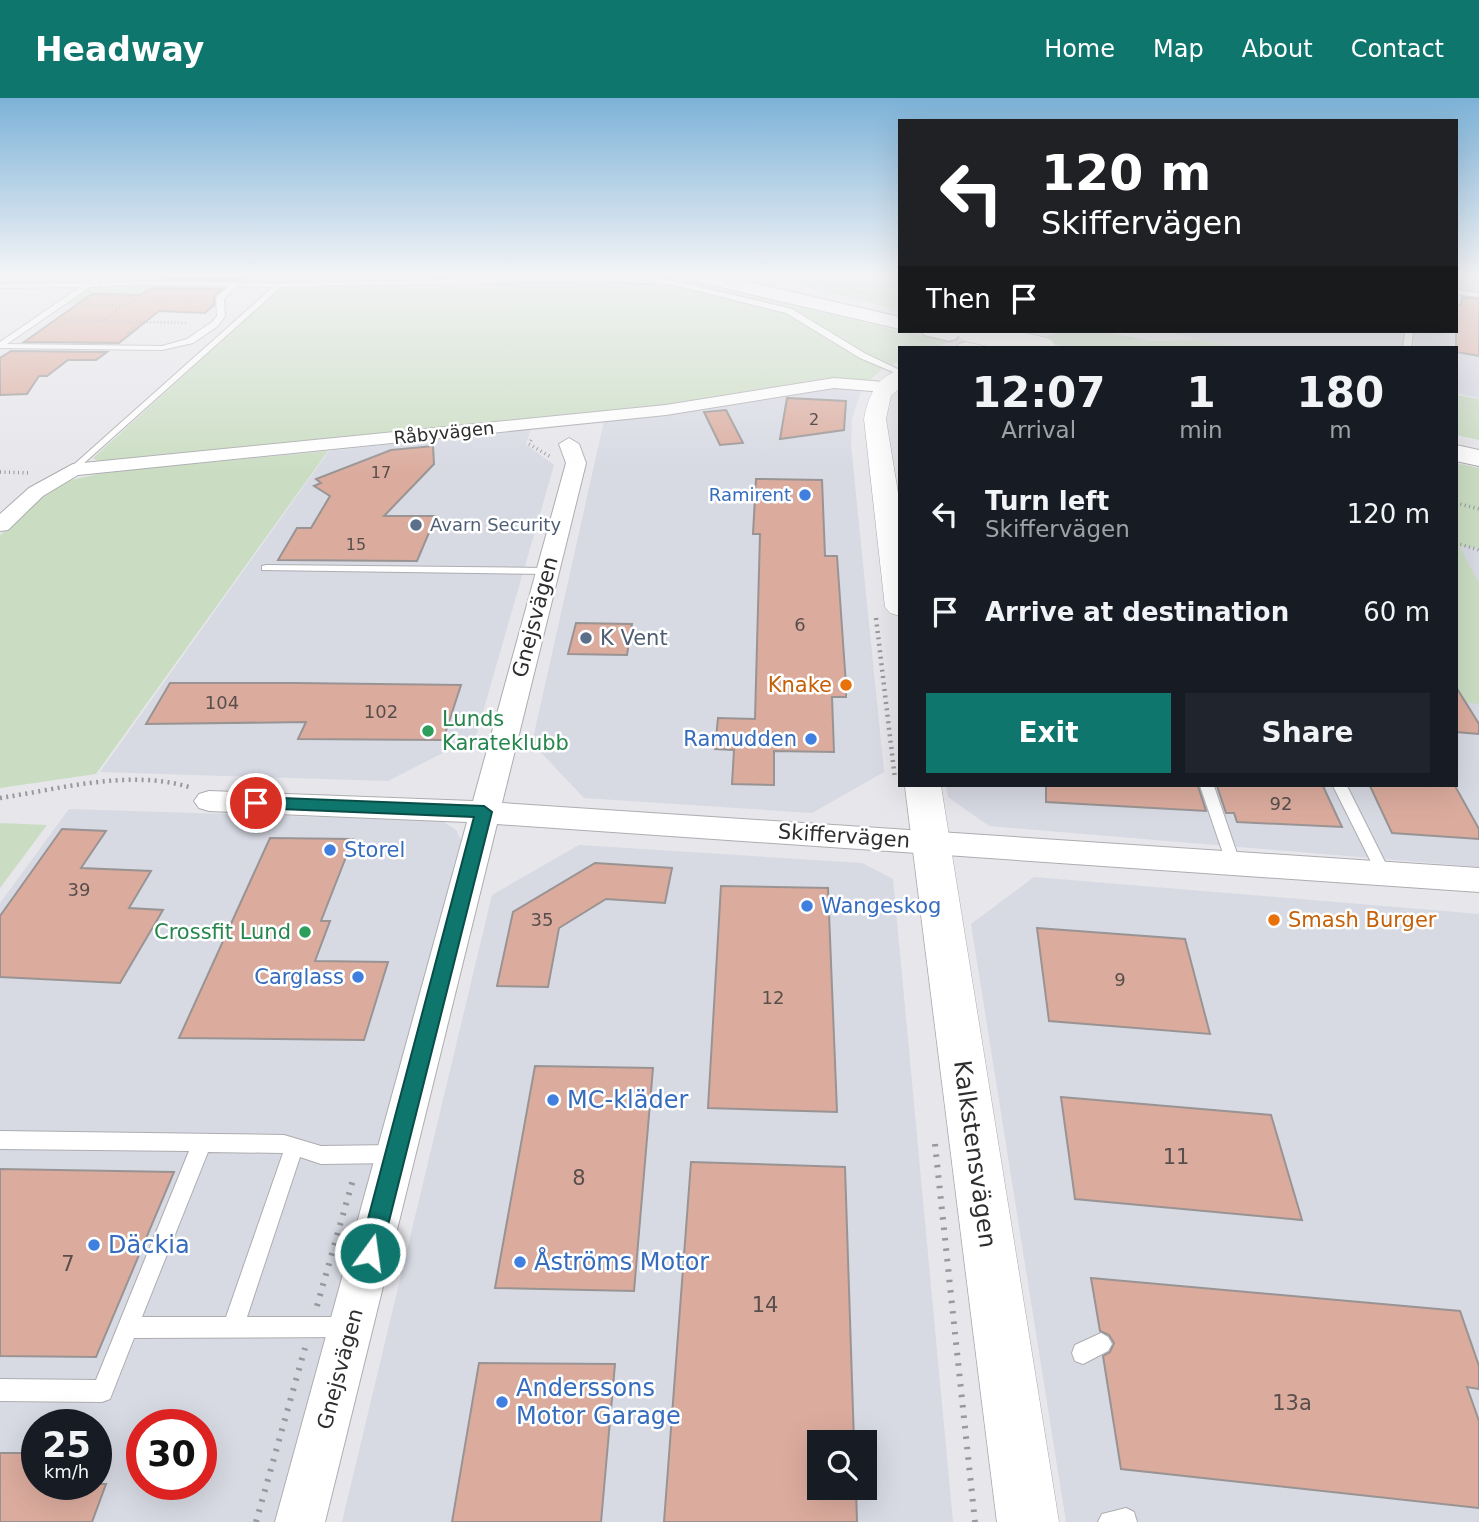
<!DOCTYPE html>
<meta charset="utf-8">
<style>
:root{--surface:#171b24;--page:#20242c;--text:#f1f3f6;--muted:#9ea1a6;--accent:#0f766e}
body{margin:0;font-family:"DejaVu Sans",sans-serif;background:var(--page);color:var(--text);height:100vh;display:flex;flex-direction:column;font-size:26px;white-space:nowrap}
*{box-sizing:border-box;margin:0}
p{font-size:23px;color:var(--muted)}
.icon{flex:none;width:38px;height:38px;fill:none;stroke:currentColor;stroke-width:2;stroke-linecap:round;stroke-linejoin:round}
.map{position:relative;flex:1;overflow:hidden}
.drawer{position:absolute;left:898px;top:248px;width:560px;height:441px;display:flex;flex-direction:column;background:var(--surface);border-radius:0px;box-shadow:0 7px 28px #0002}
.drawer>*{flex:none}
.top-card{position:absolute;left:898px;top:21px;width:560px;height:214px;border-radius:0px;box-shadow:0 7px 28px #0002;background:#202124;color:#fff;overflow:hidden}
.tools{position:absolute;left:807px;top:1332px;display:grid;gap:14px}
.tools a{display:grid;place-items:center;width:70px;height:70px;border-radius:0px;background:var(--surface);box-shadow:0 7px 28px #0002;font-size:35px}
.speed{position:absolute;left:21px;top:1311px;display:flex;gap:14px;font-size:35px;font-weight:700;text-align:center}
.speed>*{display:grid;place-content:center;width:91px;height:91px;border-radius:50%;background:var(--surface);box-shadow:0 7px 28px #0002;line-height:1}
.speed small{font-size:18px;font-weight:400}
.speed .limit{border:10px solid #d22;background:#fff;color:#111}
.pin{position:absolute;display:grid;place-items:center;width:60px;height:60px;color:#fff;margin:-30px;border:4px solid #fff;border-radius:50%;box-shadow:0 2px 7px #0007}
.me{position:absolute;width:77px;margin:-38px;rotate:14deg;stroke-linejoin:round;filter:drop-shadow(0 0 5px #0008)}
.turn{display:flex;align-items:center;gap:24px;height:147px;padding:0 28px;font-size:32px}
.turn .icon{width:91px;height:91px;stroke-width:2.5}
.turn b{display:block;font-size:49px;line-height:60px}
.then{display:flex;align-items:center;height:66px;padding:0 28px;background:#0003;gap:14px;font-size:26px}
.eta{display:flex;justify-content:space-evenly;align-items:center;height:119px;text-align:center}
.eta b{font-size:42px;font-weight:600;line-height:49px}
.primary-button{display:flex;gap:14px;margin-top:auto;padding:14px 28px}
.primary-button a{flex:1;height:80px;border-radius:0px;background:var(--accent);color:#fff;font-size:28px;font-weight:600;line-height:80px;text-align:center}
.primary-button a+a{background:var(--page);color:var(--text)}
ul{padding:0;list-style:none}
li{display:flex;align-items:center;gap:21px;height:98px;padding:0 28px}
li div{flex:1}
li b{display:block;font-size:26px}
li em{font-style:normal}
header{display:flex;align-items:center;gap:42px;box-sizing:border-box;height:98px;padding:0 35px;background:var(--accent);color:#fff}
header strong{font-size:33px}
nav{display:flex;gap:38px;margin-inline-start:auto;font-size:24px}
.map>svg:first-child{display:block}
.built{fill:#d7d9e3;fill-rule:evenodd}
.green{fill:#caddc2}
.building{fill:#dbac9e;stroke:#999493;stroke-width:2}
.lines{fill:none;stroke-linecap:round;stroke-linejoin:round}
.service-casing{stroke:#adadb1;stroke-width:2}
.minor-casing{stroke:#adadb1;stroke-width:2}
.tertiary-casing{stroke:#adadb1;stroke-width:1}
.motorway-casing{stroke:#adadb1;stroke-width:2}
.path-far3{stroke:#99999d;stroke-width:2.5;stroke-dasharray:1 2.5;stroke-linecap:butt}
.path-far2{stroke:#99999d;stroke-width:3.5;stroke-dasharray:1 3.5;stroke-linecap:butt}
.path-far1{stroke:#99999d;stroke-width:4.5;stroke-dasharray:2 4.5;stroke-linecap:butt}
.path{stroke:#99999d;stroke-width:6;stroke-dasharray:2.5 8;stroke-linecap:butt}
.service{fill:#fff;fill-rule:evenodd}
.minor{fill:#fff;fill-rule:evenodd}
.tertiary{fill:#fff;fill-rule:evenodd}
.motorway{fill:#fff;fill-rule:evenodd}
.motorway-bridge-casing{stroke:#adadb1;stroke-width:22;stroke-linecap:butt}
.motorway-bridge{stroke:#fff;stroke-width:21}
.route{fill:#0f766e;stroke:#0a4d48;stroke-width:2}
.shop-dot{fill:#3f7fe0;stroke:#fff;stroke-width:2.5}
.service-dot{fill:#5c6f8a;stroke:#fff;stroke-width:2.5}
.food-dot{fill:#e8710a;stroke:#fff;stroke-width:2.5}
.leisure-dot{fill:#2e9e5b;stroke:#fff;stroke-width:2.5}
.labels{text-anchor:middle;stroke-width:5;stroke-linejoin:round;paint-order:stroke}
.far-number-label{font-size:16px;fill:#584e4b}
.far-street-label{font-size:18px;fill:#2d2e2f;stroke:#fff}
.far-shop-label{font-size:18px;fill:#366cbe;stroke:#fff;text-anchor:end}
.far-service-label{font-size:18px;fill:#4e5e75;stroke:#fff;text-anchor:start}
.number-label{font-size:18px;fill:#584e4b}
.street-label{font-size:21px;fill:#2d2e2f;stroke:#fff}
.service-label{font-size:21px;fill:#4e5e75;stroke:#fff;text-anchor:start}
.food-label{font-size:21px;fill:#c56008;stroke:#fff;text-anchor:end}
.leisure-label{font-size:21px;fill:#27864d;stroke:#fff;text-anchor:start}
.shop-label{font-size:21px;fill:#366cbe;stroke:#fff;text-anchor:end}
.near-number-label{font-size:21px;fill:#584e4b}
.near-shop-label{font-size:24px;fill:#366cbe;stroke:#fff;text-anchor:start}
.near-street-label{font-size:24px;fill:#2d2e2f;stroke:#fff}
</style>
<header>
<strong>Headway</strong>
<nav><a>Home</a><a>Map</a><a>About</a><a>Contact</a></nav>
</header>
<div class="map">
<svg width="1479" height="1424" viewBox="0 0 1479 1424">
<rect width="100%" height="100%" fill="#e6e6eb"/>
<!-- built -->
<g class="built">
<path d="M1456,175h23v125l-23,-5v-45h-215l-79,-17h294z"/>
<path d="M824,289l38,1 -10,31 -1,26 33,327 -72,41 -228,-15 -52,-55 72,-322 83,-9z"/>
<path d="M531,331l-5,15 28,21 -78,271 -88,45 -288,-9 229,-321z"/>
<path d="M1456,422l23,6v341l-490,-41 -41,-29 -2,-11h510z"/>
<path d="M69,711l373,12 14,9 6,12 -188,680h-274v-619zM37,1326h59v60h-59zM142,1326h59v60h-59z"/>
<path d="M579,747l283,18 31,16 60,643h-611l150,-627zM819,1344h45v46h-45z"/>
<path d="M1034,779l445,37v608h-413l-95,-598z"/>
</g>
<!-- green -->
<g class="green">
<path d="M294,175h369l237,58 53,10 -21,7h-32l-1,13 -18,9 -12,11 -43,-3 -126,24 -597,62 -10,-6 188,-170 382,-6 -6,-3 -37,-1 -329,4v-7z"/>
<path d="M746,175h153v37z"/>
<path d="M149,187l-27,20 -57,-1 29,-18z"/>
<path d="M1061,233h42l47,10 54,-1 37,8h-169l-36,-8z"/>
<path d="M1456,297l23,4v41l-23,-5z"/>
<path d="M328,353l-232,323 -96,14v-253l52,-46 15,-8 40,-9z"/>
<path d="M1456,365l23,5v80l-20,-2 20,37v121l-23,-3z"/>
<path d="M0,725l47,2 -47,63z"/>
</g>
<!-- building -->
<g class="building">
<path d="M170,175h81l-8,7 -80,-1z"/>
<path d="M151,190l71,1 -8,7v9l-9,8 -46,-2 -40,32 -95,-1 68,-48 48,1z"/>
<path d="M1462,199l17,2v57l-23,-4v-47h5z"/>
<path d="M11,253l96,1 -11,8h-28l-21,16h-8l-12,18 -27,1v-37z"/>
<path d="M787,300l59,3 -2,29 -64,9z"/>
<path d="M726,312l17,33 -23,2 -16,-33z"/>
<path d="M433,348l1,18 -50,52h52l-19,45 -139,-1 19,-32h14l19,-32 -16,-10 7,-3 -5,-4 75,-29z"/>
<path d="M756,381l66,1 3,76h12l9,129v12h-14l2,55 -60,-1v34l-42,-1 2,-34 -19,-1 3,-31 37,1 5,-185h-7z"/>
<path d="M576,525l56,1 -5,31 -59,-1z"/>
<path d="M170,585h125l166,2 -18,55 -145,-1 8,-17 -160,2z"/>
<path d="M1456,589l23,37v10l-23,-2z"/>
<path d="M1046,688h152l8,25 -160,-9z"/>
<path d="M1217,688h106l19,41 -105,-5 -3,-9h-8z"/>
<path d="M1370,688h85l24,43v10l-87,-6z"/>
<path d="M62,731l44,2 -25,37 70,3 -22,37 34,2 -43,73 -120,-6v-61z"/>
<path d="M270,740l83,1 -32,82h9l-15,40 73,1 -24,78 -185,-2z"/>
<path d="M595,765l77,5 -7,35 -59,-4 -47,29 -11,59 -51,-1 16,-74z"/>
<path d="M721,788l107,2 9,224 -129,-4z"/>
<path d="M1037,830l148,11 25,95 -161,-13z"/>
<path d="M535,968l118,2 -19,223 -139,-3z"/>
<path d="M1061,999l210,18 31,105 -227,-21z"/>
<path d="M691,1064l154,5 9,275h-35v46h37l1,34h-193z"/>
<path d="M0,1071l174,3 -78,185 -96,-1z"/>
<path d="M1091,1180l369,33 19,55v23l-12,-2 12,34v87l-358,-39 -18,-113 7,-4 4,-9 -5,-8 -9,-4z"/>
<path d="M479,1265l136,1 -14,158h-149z"/>
<path d="M0,1355h37v31h69l-14,38h-92z"/>
</g>
<g class="lines">
<!-- service casing -->
<g class="service-casing">
<g id="service">
<path d="M100,175h8l-12,10 50,-2 133,2 317,-6 74,3 122,29 74,45 34,16v5l-40,-17 -74,-45 -116,-29 -74,-3 -315,6 -208,186 -5,-3 2,-2 203,-181 -36,-1 -13,13 1,17 -7,10 -25,17 -31,7 -162,-2v-6l80,-55 -80,1v-4l86,-1zM146,187l83,1 -13,12 1,18 -5,6 -25,17 -25,7 -155,-2 83,-57z"/>
<path d="M1456,192l23,3v4l-23,-3z"/>
<path d="M1405,233h8l-2,17h-8z"/>
<path d="M266,467l281,3 5,3 -5,3 -285,-4v-4z"/>
<path d="M1200,688h14l27,79 -2,4h-10l-2,-4z"/>
<path d="M1333,688h14l44,88 -2,4h-10z"/>
<path d="M0,1033l284,4 37,11 72,-1 7,3 2,6 -2,6 -7,3 -72,1 -21,-7 -53,160h100l7,3 3,7 -3,7 -7,3 -213,1 -24,61 -8,3 -102,-1v-22l96,1 93,-229 -189,-2zM208,1054l75,1 -57,164h-84z"/>
<path d="M1101,1235l7,4 4,7 -4,7 -25,13 -8,-3 -3,-8 3,-8z"/>
<path d="M1126,1410l8,4 3,10h-39l4,-8z"/>
</g>
</g>
<!-- minor casing -->
<g class="minor-casing">
<g id="minor">
<path d="M834,280l51,4 9,5 -9,5 -51,-4 -168,27 -588,60 -35,21 -35,34 -8,1v-17l29,-26 44,-24 593,-59z"/>
<path d="M569,340l10,6 7,19 -84,340 977,65v24l-982,-68 -172,698h-50l192,-700 -258,-11 -10,-3 -5,-7 5,-7 10,-3 264,10 93,-338 -7,-19z"/>
</g>
</g>
<!-- tertiary casing -->
<g class="tertiary-casing">
<g id="tertiary">
<path d="M1003,233h30l-3,4 -43,13h-31l3,-4z"/>
<path d="M900,272v18l-9,8 -5,23 14,86v111l-10,-3 -5,-6 -21,-188c4,-21 12,-43 36,-49z"/>
<path d="M905,688h36l118,736h-62z"/>
</g>
</g>
<!-- motorway casing -->
<g class="motorway-casing">
<g id="motorway">
<path d="M676,175h34l190,44v12l-222,-52z"/>
<path d="M921,233h36l2,4 -3,4 -7,2 -25,-6z"/>
<path d="M1456,347l23,5v16l-23,-5z"/>
</g>
</g>
<!-- path-far3 -->
<g class="path-far3">
<path d="M787,175l78,20"/>
<path d="M893,175l7,1"/>
<path d="M134,200l-32,23 84,2"/>
<path d="M135,202l71,1"/>
<path d="M84,207l37,1"/>
<path d="M64,222l38,1"/>
<path d="M126,236l15,-11"/>
</g>
<!-- path-far2 -->
<g class="path-far2">
<path d="M531,342l-2,4 22,13"/>
<path d="M0,374l31,1"/>
<path d="M1456,405l23,6"/>
<path d="M1456,445l23,7"/>
</g>
<!-- path-far1 -->
<g class="path-far1">
<path d="M876,520l19,161"/>
<path d="M0,700c60,-9 129,-29 189,-11"/>
</g>
<!-- path -->
<g class="path">
<path d="M935,1046l40,378"/>
<path d="M317,1208l37,-130"/>
<path d="M256,1424l49,-174"/>
</g>
<!-- service -->
<use href="#service" class="service"/>
<!-- minor -->
<use href="#minor" class="minor"/>
<!-- tertiary -->
<use href="#tertiary" class="tertiary"/>
<!-- motorway -->
<use href="#motorway" class="motorway"/>
<!-- motorway-bridge casing -->
<g class="motorway-bridge-casing">
<path id="motorway-bridge" d="M968,233l76,17"/>
</g>
<!-- motorway-bridge -->
<use href="#motorway-bridge" class="motorway-bridge"/>
</g>
<!-- sky -->
<linearGradient id="sky" x2="0" y2="1"><stop stop-color="#7cb2d8"/><stop offset="0.47" stop-color="#f4f4f6"/><stop offset="1" stop-color="#f4f4f6" stop-opacity="0"/></linearGradient>
<rect width="1479" height="375" fill="url(#sky)"/>
<!-- route -->
<path class="route" d="M256,699l228,9 8,6 -111,441 -3,8 -8,3 -8,-3 -3,-8 115,-436 -218,-9 -8,-5z"/>
<!-- markers -->
<g class="shop-dot">
<circle cx="805" cy="397" r="7"/>
<circle cx="811" cy="641" r="7"/>
<circle cx="330" cy="752" r="7"/>
<circle cx="807" cy="808" r="7"/>
<circle cx="358" cy="879" r="7"/>
<circle cx="553" cy="1002" r="7"/>
<circle cx="94" cy="1147" r="7"/>
<circle cx="520" cy="1164" r="7"/>
<circle cx="502" cy="1304" r="7"/>
</g>
<g class="service-dot">
<circle cx="416" cy="427" r="7"/>
<circle cx="586" cy="540" r="7"/>
</g>
<g class="food-dot">
<circle cx="846" cy="587" r="7"/>
<circle cx="1274" cy="822" r="7"/>
</g>
<g class="leisure-dot">
<circle cx="428" cy="633" r="7"/>
<circle cx="305" cy="834" r="7"/>
</g>
<g class="labels">
<!-- far-number labels -->
<g class="far-number-label">
<text x="814" y="327">2</text>
<text x="381" y="380">17</text>
<text x="356" y="452">15</text>
</g>
<!-- far-street labels -->
<g class="far-street-label">
<text transform="translate(444 335) rotate(-6)" y="6">Råbyvägen</text>
</g>
<!-- far-shop labels -->
<g class="far-shop-label">
<text x="791" y="403">Ramirent</text>
</g>
<!-- far-service labels -->
<g class="far-service-label">
<text x="430" y="433">Avarn Security</text>
</g>
<!-- number labels -->
<g class="number-label">
<text x="800" y="533">6</text>
<text x="222" y="611">104</text>
<text x="381" y="620">102</text>
<text x="1281" y="712">92</text>
<text x="79" y="798">39</text>
<text x="542" y="828">35</text>
<text x="1120" y="888">9</text>
<text x="773" y="906">12</text>
</g>
<!-- street labels -->
<g class="street-label">
<text transform="translate(535 519) rotate(-75)" y="7">Gnejsvägen</text>
<text transform="translate(844 738) rotate(4)" y="7">Skiffervägen</text>
<text transform="translate(340 1271) rotate(-75)" y="7">Gnejsvägen</text>
</g>
<!-- service labels -->
<g class="service-label">
<text x="600" y="547">K Vent</text>
</g>
<!-- food labels -->
<g class="food-label">
<text x="832" y="594">Knake</text>
<text x="1288" y="829" text-anchor="start">Smash Burger</text>
</g>
<!-- leisure labels -->
<g class="leisure-label">
<text x="442" y="628">Lunds<tspan x="442" dy="24">Karateklubb</tspan></text>
<text x="291" y="841" text-anchor="end">Crossfit Lund</text>
</g>
<!-- shop labels -->
<g class="shop-label">
<text x="797" y="648">Ramudden</text>
<text x="344" y="759" text-anchor="start">Storel</text>
<text x="821" y="815" text-anchor="start">Wangeskog</text>
<text x="344" y="886">Carglass</text>
</g>
<!-- near-number labels -->
<g class="near-number-label">
<text x="1176" y="1066">11</text>
<text x="579" y="1087">8</text>
<text x="68" y="1173">7</text>
<text x="765" y="1214">14</text>
<text x="1292" y="1312">13a</text>
</g>
<!-- near-shop labels -->
<g class="near-shop-label">
<text x="567" y="1010">MC-kläder</text>
<text x="108" y="1155">Däckia</text>
<text x="534" y="1172">Åströms Motor</text>
<text x="516" y="1298">Anderssons<tspan x="516" dy="28">Motor Garage</tspan></text>
</g>
<!-- near-street labels -->
<g class="near-street-label">
<text transform="translate(975 1056) rotate(82)" y="8">Kalkstensvägen</text>
</g>
</g>
</svg>
<div class="tools">
<a><svg class="icon" aria-label="search" viewBox="0 0 24 24"><circle cx="10" cy="10" r="6"/><path d="M15 15l6 6"/></svg></a>
</div>
<div class="speed"><div>25<small>km/h</small></div><div class="limit">30</div></div>
<div class="pin" style="left:256px;top:705px;background:#d93025"><svg class="icon" aria-label="arrive" viewBox="0 0 24 24"><path d="M6 21V4h12l-3 4 3 4H6"/></svg></div>
<svg class="me" style="left:370px;top:1155px" viewBox="-20 -20 40 40"><circle r="17" fill="#0f766e" stroke="#fff" stroke-width="3"/><path d="M0-11L8 9 0 5-8 9z" fill="#fff"/></svg>
<div class="top-card">
<div class="turn"><svg class="icon" aria-label="left" viewBox="0 0 24 24"><path d="M17 20v-9H6M10 6l-5 5 5 5"/></svg><div><b>120 m</b>Skiffervägen</div></div>
<div class="then">Then<svg class="icon" aria-label="arrive" viewBox="0 0 24 24"><path d="M6 21V4h12l-3 4 3 4H6"/></svg></div>
</div>
<section class="drawer">
<div class="eta">
<div><b>12:07</b><p>Arrival</p></div>
<div><b>1</b><p>min</p></div>
<div><b>180</b><p>m</p></div>
</div>
<ul>
<li><svg class="icon" aria-label="left" viewBox="0 0 24 24"><path d="M17 20v-9H6M10 6l-5 5 5 5"/></svg><div><b>Turn left</b><p>Skiffervägen</p></div><em>120 m</em></li>
<li><svg class="icon" aria-label="arrive" viewBox="0 0 24 24"><path d="M6 21V4h12l-3 4 3 4H6"/></svg><div><b>Arrive at destination</b></div><em>60 m</em></li>
</ul>
<div class="primary-button"><a>Exit</a><a>Share</a></div>
</section>
</div>
